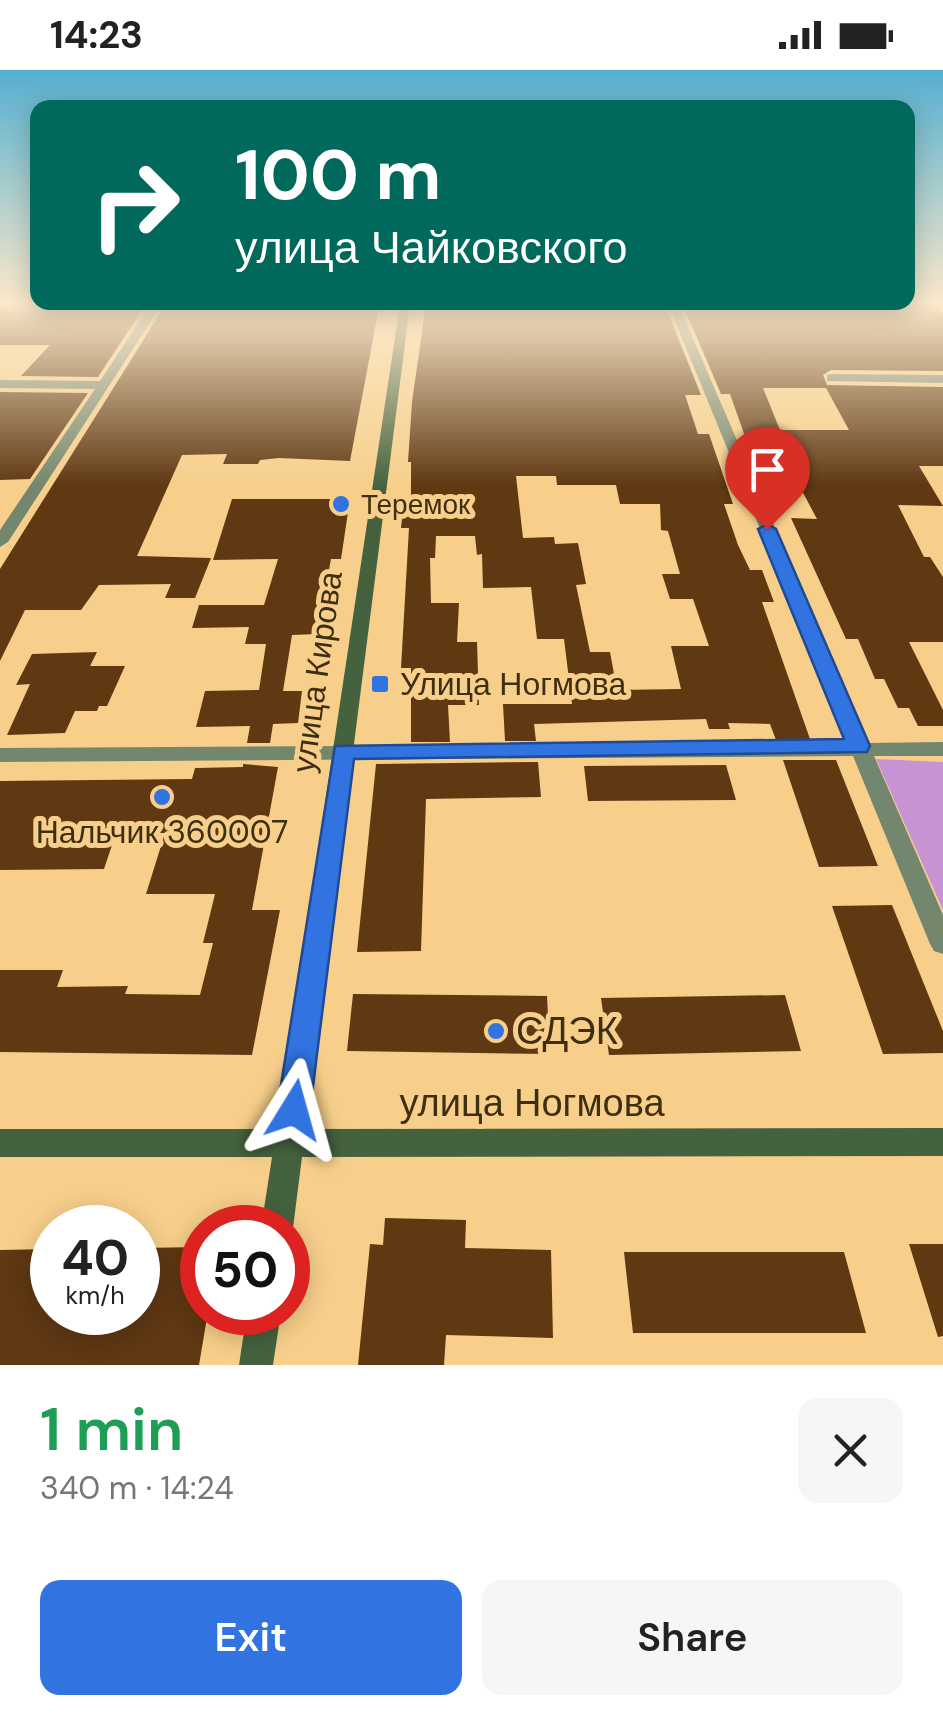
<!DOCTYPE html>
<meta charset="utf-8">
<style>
:root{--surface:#fff;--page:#f6f6f6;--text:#222;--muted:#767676;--accent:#3174e1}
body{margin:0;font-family:"DM Sans",sans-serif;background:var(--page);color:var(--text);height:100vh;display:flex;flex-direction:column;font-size:38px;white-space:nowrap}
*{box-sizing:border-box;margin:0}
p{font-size:32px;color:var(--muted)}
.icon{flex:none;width:55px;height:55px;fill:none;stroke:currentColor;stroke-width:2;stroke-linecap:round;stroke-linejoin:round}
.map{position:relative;height:1295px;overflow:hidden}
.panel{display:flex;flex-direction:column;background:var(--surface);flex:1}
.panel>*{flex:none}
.hud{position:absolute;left:30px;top:30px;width:885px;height:210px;border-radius:20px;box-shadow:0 5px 25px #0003;background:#00695c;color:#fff;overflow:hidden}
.speed{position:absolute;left:30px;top:1135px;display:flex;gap:20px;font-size:50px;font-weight:700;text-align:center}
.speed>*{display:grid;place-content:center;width:130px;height:130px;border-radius:50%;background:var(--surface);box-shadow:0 5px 25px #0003;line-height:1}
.speed small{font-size:25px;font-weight:400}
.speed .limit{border:15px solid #d22;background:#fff;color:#111}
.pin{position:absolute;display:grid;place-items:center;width:85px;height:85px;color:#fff;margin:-102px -42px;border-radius:50% 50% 50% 0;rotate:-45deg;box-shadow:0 0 10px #0007}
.pin .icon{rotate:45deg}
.me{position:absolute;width:110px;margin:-55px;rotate:8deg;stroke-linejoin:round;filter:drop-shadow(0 0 8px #0008)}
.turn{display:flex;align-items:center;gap:35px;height:210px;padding:0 40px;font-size:45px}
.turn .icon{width:130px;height:130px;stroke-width:2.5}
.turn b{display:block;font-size:70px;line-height:85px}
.round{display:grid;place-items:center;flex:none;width:105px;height:105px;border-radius:20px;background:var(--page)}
.summary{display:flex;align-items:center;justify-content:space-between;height:170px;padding:0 40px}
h1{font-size:60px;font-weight:600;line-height:75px;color:#1e9e55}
.action{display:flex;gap:20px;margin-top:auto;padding:20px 40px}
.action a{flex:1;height:115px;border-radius:20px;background:var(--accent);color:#fff;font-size:40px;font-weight:600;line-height:115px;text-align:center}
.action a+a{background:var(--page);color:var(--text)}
.status{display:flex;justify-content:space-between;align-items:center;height:70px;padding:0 50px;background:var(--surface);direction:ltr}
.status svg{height:28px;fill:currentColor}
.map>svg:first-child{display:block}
.green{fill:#c793d3}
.building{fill:#603812;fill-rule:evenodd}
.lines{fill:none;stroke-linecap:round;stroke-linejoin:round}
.street{fill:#73876f;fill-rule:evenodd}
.secondary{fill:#45623e;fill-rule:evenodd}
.route{fill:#3174e1;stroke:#204b92;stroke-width:2.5}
.poi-dot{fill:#3174e1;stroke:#f7cf8b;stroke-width:4}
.labels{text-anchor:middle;stroke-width:10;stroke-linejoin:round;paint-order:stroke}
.far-poi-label{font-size:28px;fill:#3e2e12;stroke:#f7cf8b;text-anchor:start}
.street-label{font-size:32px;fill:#3e2e12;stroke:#f7cf8b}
.poi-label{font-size:32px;fill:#3e2e12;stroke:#f7cf8b;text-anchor:start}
.near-poi-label{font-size:38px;fill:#3e2e12;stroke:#f7cf8b;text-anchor:start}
.near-street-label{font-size:38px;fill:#3e2e12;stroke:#f7cf8b}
</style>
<div class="status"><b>14:23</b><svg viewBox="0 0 49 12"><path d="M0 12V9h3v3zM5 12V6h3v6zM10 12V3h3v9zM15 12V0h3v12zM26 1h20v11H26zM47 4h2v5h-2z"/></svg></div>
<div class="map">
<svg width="943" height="1295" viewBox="0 0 943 1295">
<rect width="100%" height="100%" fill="#f7cf8b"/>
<!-- green -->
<path class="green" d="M876,689l67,3v148z"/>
<!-- building -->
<g class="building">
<path d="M12,234h134l-48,73 -77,-1 29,-31h-50v-38z"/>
<path d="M166,234h26v4l74,-4 113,3 -29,154 -71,-3 -19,2 -2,4h-35l4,-10 -45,1 -45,101 74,2 -16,40h-30l6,-14 -72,1 -18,25h-56l-25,51v-92z"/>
<path d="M426,234h44v4l195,-3 36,90h-16l13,39h11l24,70h-9l14,41 12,25h12l12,32h-12l48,137 -34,1 -6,-16 -42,-1 2,6h-21l-3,-10 -172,5 2,17h-31l-2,-37h69l-8,-65h-27l-6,-52 -48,1 -1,-34 -5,1 -2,-19h-39l-1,22h-5l1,45h28l-2,39h20l2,63h-31l2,37h-39v-74h-10l8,-140h-8l3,-28h7v-38h-3l4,-60zM516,406h40l1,9h59l4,19h40l1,26 7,1 12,43h-18l8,25h23l16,47h-38l10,43 -64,1 -7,-38h-20l-14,-67 10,-1 -8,-41 -23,1 -1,-7 -31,1z"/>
<path d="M683,235h251l9,8v58l-112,-1 -8,5 4,10 116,2v79h-24l24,40 -45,-1 26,52h6l13,20v65h-34l34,68v16h-25l-9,-18h-11l-14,-29h-9l-17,-40h-12l-55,-121 26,1 -25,-47 -22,1 -16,-28h-6l-18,-51h-9zM763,318h63l23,42h-69z"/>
<path d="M0,322l88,1 -58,86 -30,1z"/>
<path d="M232,429h118l-9,60h-10l-14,75 -25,1 -9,56h19l-4,32 -25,1 -3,19h-23l3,-17 -54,1 9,-36 54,-1 7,-46h-21l4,-17 -57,1 7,-23h65l14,-46 -65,1z"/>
<path d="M97,582l-7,14h35l-18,40h-8l-2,5h-22l-10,22 -58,2 23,-51 -14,1 16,-31z"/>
<path d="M783,690h53l42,106 -59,1z"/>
<path d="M538,692l3,35 -115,2 -5,152 -64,1 19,-188z"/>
<path d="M243,694l35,3 -26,143h28l-28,145 -252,-3v-82h63l-6,17 71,-1 -3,8 75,1 13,-52h-10l12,-49h-69l19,-61h-49l-12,36 -104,1v-89l192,-2 3,-11 48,-1z"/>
<path d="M726,695l10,35 -148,1 -4,-35z"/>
<path d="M892,835l51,126v22l-60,1 -51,-148z"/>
<path d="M353,924l194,2 3,58 -203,-3z"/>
<path d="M785,925l16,56 -192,4 -8,-57z"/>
<path d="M385,1148l81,2 -1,28 86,2 2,88 -107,-3 -2,30h-86l12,-121 13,1z"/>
<path d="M909,1174h34v92l-5,1z"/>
<path d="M202,1177v65h6l-9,53h-199v-115l52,-1v63h86v-64z"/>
<path d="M624,1182h220l22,81h-233z"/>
</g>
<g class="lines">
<!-- street -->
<g class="street">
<path d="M151,234h11l-154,238 -8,5v-17l95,-141 -95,-1v-8l100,1z"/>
<path d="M668,234h10l190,439 75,-1v14h-69l69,159v39l-9,-3 -4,-7 -77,-188 -853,6v-14l848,-5z"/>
<path d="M831,304l112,1v8l-116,-2v-6z"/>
</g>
<!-- secondary -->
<g class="secondary">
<path d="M400,234h10l-105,825 638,-1v28l-641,1 -9,71 -5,11v-11h-27l11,-71h-272v-28h276z"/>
<path d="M247,1242h34l-8,53h-34z"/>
</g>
</g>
<!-- sky -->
<linearGradient id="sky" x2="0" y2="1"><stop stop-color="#55afd0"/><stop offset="0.56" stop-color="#fbe9cb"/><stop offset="1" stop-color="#fbe9cb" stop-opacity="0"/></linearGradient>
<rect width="943" height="416" fill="url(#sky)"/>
<!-- route -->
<path class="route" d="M767,454l9,5 94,217 -3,6 -513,7 -44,351 -5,11 -11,4 -12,-4 -5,-11 58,-364 509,-7 -86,-210z"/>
<!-- markers -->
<g class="poi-dot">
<circle cx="341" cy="434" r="10"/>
<rect x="370" y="604" width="20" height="20" rx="5"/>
<circle cx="162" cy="727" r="10"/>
<circle cx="496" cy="961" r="10"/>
</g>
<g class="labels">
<!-- far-poi labels -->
<g class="far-poi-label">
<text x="361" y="444">Теремок</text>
</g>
<!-- street labels -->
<g class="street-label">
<text transform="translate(317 602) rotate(-82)" y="11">улица Кирова</text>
</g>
<!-- poi labels -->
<g class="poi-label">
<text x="400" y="625">Улица Ногмова</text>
<text x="162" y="773" text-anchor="middle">Нальчик 360007</text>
</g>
<!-- near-poi labels -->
<g class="near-poi-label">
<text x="516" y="974">СДЭК</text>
</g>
<!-- near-street labels -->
<g class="near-street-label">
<text x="532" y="1046">улица Ногмова</text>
</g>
</g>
</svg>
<div class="speed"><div>40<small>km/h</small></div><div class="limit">50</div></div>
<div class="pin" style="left:767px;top:459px;background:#d93025"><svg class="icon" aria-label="arrive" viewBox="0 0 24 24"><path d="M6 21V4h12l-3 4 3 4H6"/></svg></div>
<svg class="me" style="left:294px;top:1040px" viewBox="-20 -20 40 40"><path d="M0-17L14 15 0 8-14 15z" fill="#3174e1" stroke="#fff" stroke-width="4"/></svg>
<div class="hud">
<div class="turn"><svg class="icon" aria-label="right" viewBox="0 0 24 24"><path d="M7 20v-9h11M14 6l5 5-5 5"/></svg><div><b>100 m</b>улица Чайковского</div></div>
</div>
</div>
<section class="panel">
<div class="summary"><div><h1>1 min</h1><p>340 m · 14:24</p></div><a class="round"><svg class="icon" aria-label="close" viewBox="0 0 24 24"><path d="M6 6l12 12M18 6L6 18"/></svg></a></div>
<div class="action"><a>Exit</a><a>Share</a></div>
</section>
